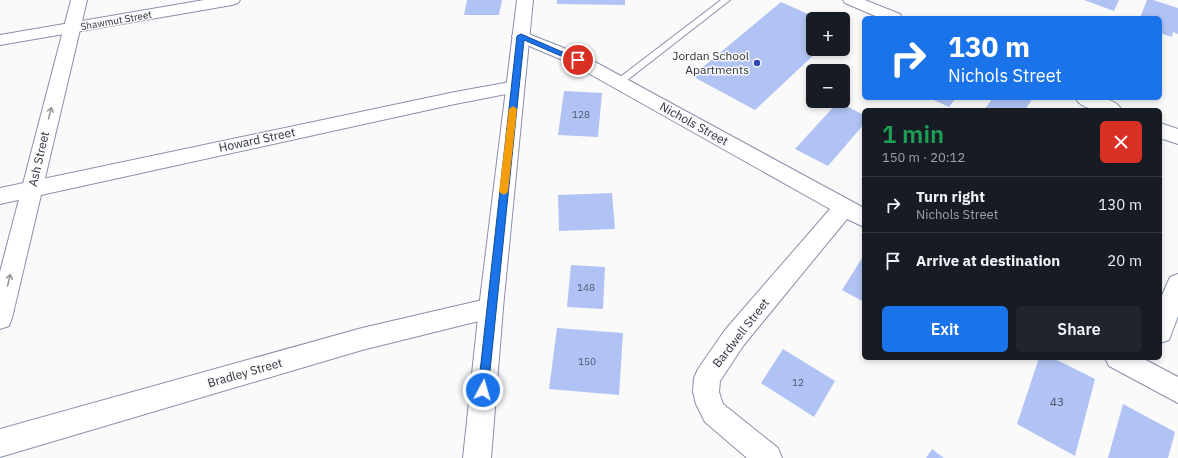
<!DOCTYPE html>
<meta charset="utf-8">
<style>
:root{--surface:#171b24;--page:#20242c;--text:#f1f3f6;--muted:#9ea1a6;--line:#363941;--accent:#1a73e8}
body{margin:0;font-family:"IBM Plex Sans",sans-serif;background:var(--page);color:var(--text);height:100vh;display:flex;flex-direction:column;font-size:15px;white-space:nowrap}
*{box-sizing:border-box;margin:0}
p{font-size:13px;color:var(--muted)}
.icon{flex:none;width:22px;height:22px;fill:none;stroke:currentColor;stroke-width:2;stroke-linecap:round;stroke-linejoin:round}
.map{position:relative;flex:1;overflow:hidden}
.panel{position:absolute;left:862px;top:108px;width:300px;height:252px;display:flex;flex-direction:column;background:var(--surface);border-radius:6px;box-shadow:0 2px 6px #0003}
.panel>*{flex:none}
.hud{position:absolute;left:862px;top:16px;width:300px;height:84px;border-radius:6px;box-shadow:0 2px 6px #0003;background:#1a73e8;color:#fff;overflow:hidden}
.buttons{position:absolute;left:806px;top:12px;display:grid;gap:8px}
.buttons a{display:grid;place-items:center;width:44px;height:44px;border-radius:6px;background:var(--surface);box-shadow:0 2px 6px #0003;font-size:20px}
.pin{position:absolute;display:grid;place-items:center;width:34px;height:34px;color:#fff;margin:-17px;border:2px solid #fff;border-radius:50%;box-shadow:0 1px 4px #0007}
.me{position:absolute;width:44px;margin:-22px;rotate:6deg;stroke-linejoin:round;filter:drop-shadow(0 0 3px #0008)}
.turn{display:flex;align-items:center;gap:14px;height:84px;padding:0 20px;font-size:18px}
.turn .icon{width:52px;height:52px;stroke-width:2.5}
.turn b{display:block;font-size:28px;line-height:34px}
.round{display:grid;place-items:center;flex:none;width:42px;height:42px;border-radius:6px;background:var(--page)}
.overview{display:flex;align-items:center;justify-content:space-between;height:68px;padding:0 20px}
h1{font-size:24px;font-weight:600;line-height:30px;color:#1e9e55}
.button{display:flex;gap:8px;margin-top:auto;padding:8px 20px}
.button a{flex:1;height:46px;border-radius:6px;background:var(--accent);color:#fff;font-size:16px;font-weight:600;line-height:46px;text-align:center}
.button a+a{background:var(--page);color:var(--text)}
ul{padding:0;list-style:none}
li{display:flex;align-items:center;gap:12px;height:56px;padding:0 20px;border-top:1px solid var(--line)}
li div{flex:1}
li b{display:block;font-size:15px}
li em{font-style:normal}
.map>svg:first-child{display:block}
.building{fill:#b1c3f4}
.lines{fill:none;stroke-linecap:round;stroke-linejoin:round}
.lane-casing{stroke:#8891ab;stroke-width:2}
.street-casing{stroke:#8891ab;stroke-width:2}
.secondary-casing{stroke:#8891ab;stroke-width:2}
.primary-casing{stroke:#8891ab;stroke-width:2}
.lane{fill:#fff;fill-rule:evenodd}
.street{fill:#fff;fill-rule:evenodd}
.secondary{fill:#fff;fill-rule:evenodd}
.primary{fill:#fff;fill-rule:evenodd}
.oneway{stroke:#96989e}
.route{fill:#1a73e8;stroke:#114b97}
.slow{fill:#f59e0b}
.poi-dot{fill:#3146b7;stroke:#fafafa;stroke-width:1.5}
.labels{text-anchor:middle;stroke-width:3;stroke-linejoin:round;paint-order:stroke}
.far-street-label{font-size:10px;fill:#2e323d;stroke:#fafafa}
.number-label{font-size:10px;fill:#4f566b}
.poi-label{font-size:12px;fill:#2e323d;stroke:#fafafa;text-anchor:end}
.street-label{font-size:12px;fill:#2e323d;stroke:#fafafa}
.near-number-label{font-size:12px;fill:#4f566b}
</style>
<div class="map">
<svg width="1178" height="458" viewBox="0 0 1178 458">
<rect width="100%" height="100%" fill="#fafafa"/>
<!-- building -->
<g class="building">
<path d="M467,0h35l-3,15h-35z"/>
<path d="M557,0h68v5l-68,-1z"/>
<path d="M1084,0h35l-5,11z"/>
<path d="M1147,0h6l25,8v26l-5,-2 -1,5 -12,-4v-15h-20z"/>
<path d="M781,2l38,17h-6v30h7l-65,61 -63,-34z"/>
<path d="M564,91l38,2 -4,44 -40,-2z"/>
<path d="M929,98h27l-7,9z"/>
<path d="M993,98h40l-8,12h-41z"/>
<path d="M838,102l26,13v9l-36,42 -33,-17z"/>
<path d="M612,193l3,36 -56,2 -1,-36z"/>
<path d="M864,255v47l-22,-12z"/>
<path d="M571,265l34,2 -2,42 -36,-2z"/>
<path d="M557,328l66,5 -4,62 -70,-6z"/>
<path d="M783,349l52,32 -21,36 -53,-34z"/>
<path d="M1039,358h14l42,21 -20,77 -58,-32z"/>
<path d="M1123,404l52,28 -7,26h-60z"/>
<path d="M932,449l12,9h-18z"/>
</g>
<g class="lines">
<!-- lane casing -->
<g class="lane-casing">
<path id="lane" d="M721,0h9l-109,85h-6l-2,-2 2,-2z"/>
</g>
<!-- street casing -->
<g class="street-casing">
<g id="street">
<path d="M204,0h36l-2,3 -6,2 -232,40v-10z"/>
<path d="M843,0h22l35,14 2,4h-22l-35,-15z"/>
<path d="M521,31l63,25 280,152v19l-17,-8 -104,127 -23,35 -1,11 4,12 55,44 4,10h-35l-42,-36 -9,-18 -3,-12 1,-14 4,-9 27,-39 105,-121 -258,-145 -57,-24 -3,-4 3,-4z"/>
<path d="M515,81l6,2 3,4 -3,4 -66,13 -455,100v-16l455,-96z"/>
<path d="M1075,98c15,0 39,-3 47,12 -15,0 -38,3 -47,-12z"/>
<path d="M1160,123l18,6v15l-18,-6z"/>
<path d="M1178,274v42l-9,24 -9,3v-43l10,-23z"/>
<path d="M491,298l8,3 4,7 -4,7 -8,3 -129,32 -362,107v-28l362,-101z"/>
<path d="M1105,358h37l36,19v26l-69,-37z"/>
</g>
</g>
<!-- secondary casing -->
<g class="secondary-casing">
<path id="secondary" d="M71,0h16l-75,318 -3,8 -9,3v-57z"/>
</g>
<!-- primary casing -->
<g class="primary-casing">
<path id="primary" d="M517,0h16l-30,308 -12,150h-28l16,-150z"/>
</g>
<!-- lane -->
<use href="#lane" class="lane"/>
<!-- street -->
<use href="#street" class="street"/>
<!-- secondary -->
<use href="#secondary" class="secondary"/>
<!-- primary -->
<use href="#primary" class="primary"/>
</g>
<!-- one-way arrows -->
<defs><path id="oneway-shaft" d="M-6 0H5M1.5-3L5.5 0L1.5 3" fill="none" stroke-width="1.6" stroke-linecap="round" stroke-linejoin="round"/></defs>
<g class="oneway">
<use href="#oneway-shaft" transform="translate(50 113) rotate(-76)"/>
<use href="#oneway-shaft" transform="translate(9 280) rotate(-76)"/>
</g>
<!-- route -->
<path class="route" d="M521,34l60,26 -1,2h-5l-51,-22 -36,350 -1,4 -4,2 -4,-2 -1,-4 39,-354z"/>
<!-- slow -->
<path class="slow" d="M513,106l4,3 -9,83 -4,3 -5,-3 10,-83z"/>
<!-- markers -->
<circle class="poi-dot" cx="757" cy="63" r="4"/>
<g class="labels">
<!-- far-street labels -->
<g class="far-street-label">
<text transform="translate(116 20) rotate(-10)" y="4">Shawmut Street</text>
</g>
<!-- number labels -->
<g class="number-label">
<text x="581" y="118">128</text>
<text x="586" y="291">148</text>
<text x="587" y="365">150</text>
<text x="798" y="386">12</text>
</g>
<!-- poi labels -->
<g class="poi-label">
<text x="749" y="60">Jordan School<tspan x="749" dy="14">Apartments</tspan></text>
</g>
<!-- street labels -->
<g class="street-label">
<text transform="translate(694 124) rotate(29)" y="4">Nichols Street</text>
<text transform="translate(257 140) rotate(-12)" y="4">Howard Street</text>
<text transform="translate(39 159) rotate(-77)" y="4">Ash Street</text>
<text transform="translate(741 333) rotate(-52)" y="4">Bardwell Street</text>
<text transform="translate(245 373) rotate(-16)" y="4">Bradley Street</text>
</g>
<!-- near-number labels -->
<g class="near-number-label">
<text x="1057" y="406">43</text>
</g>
</g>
</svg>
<div class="buttons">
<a>+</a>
<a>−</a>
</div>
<div class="pin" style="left:578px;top:60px;background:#d93025"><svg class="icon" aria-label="arrive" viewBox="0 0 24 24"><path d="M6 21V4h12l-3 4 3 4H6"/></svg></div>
<svg class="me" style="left:483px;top:390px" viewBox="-20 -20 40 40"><circle r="17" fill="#1a73e8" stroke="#fff" stroke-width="3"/><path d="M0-11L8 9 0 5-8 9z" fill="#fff"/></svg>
<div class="hud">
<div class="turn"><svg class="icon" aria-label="right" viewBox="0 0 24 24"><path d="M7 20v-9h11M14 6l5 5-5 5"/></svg><div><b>130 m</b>Nichols Street</div></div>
</div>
<section class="panel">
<div class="overview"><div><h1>1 min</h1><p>150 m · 20:12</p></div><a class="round" style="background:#d93025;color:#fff"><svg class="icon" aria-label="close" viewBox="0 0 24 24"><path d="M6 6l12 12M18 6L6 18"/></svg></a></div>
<ul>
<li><svg class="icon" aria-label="right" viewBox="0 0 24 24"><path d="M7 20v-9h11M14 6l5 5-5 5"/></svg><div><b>Turn right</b><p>Nichols Street</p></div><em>130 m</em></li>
<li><svg class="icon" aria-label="arrive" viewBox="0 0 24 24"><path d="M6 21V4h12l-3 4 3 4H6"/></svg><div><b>Arrive at destination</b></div><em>20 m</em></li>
</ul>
<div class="button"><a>Exit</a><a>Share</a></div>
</section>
</div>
